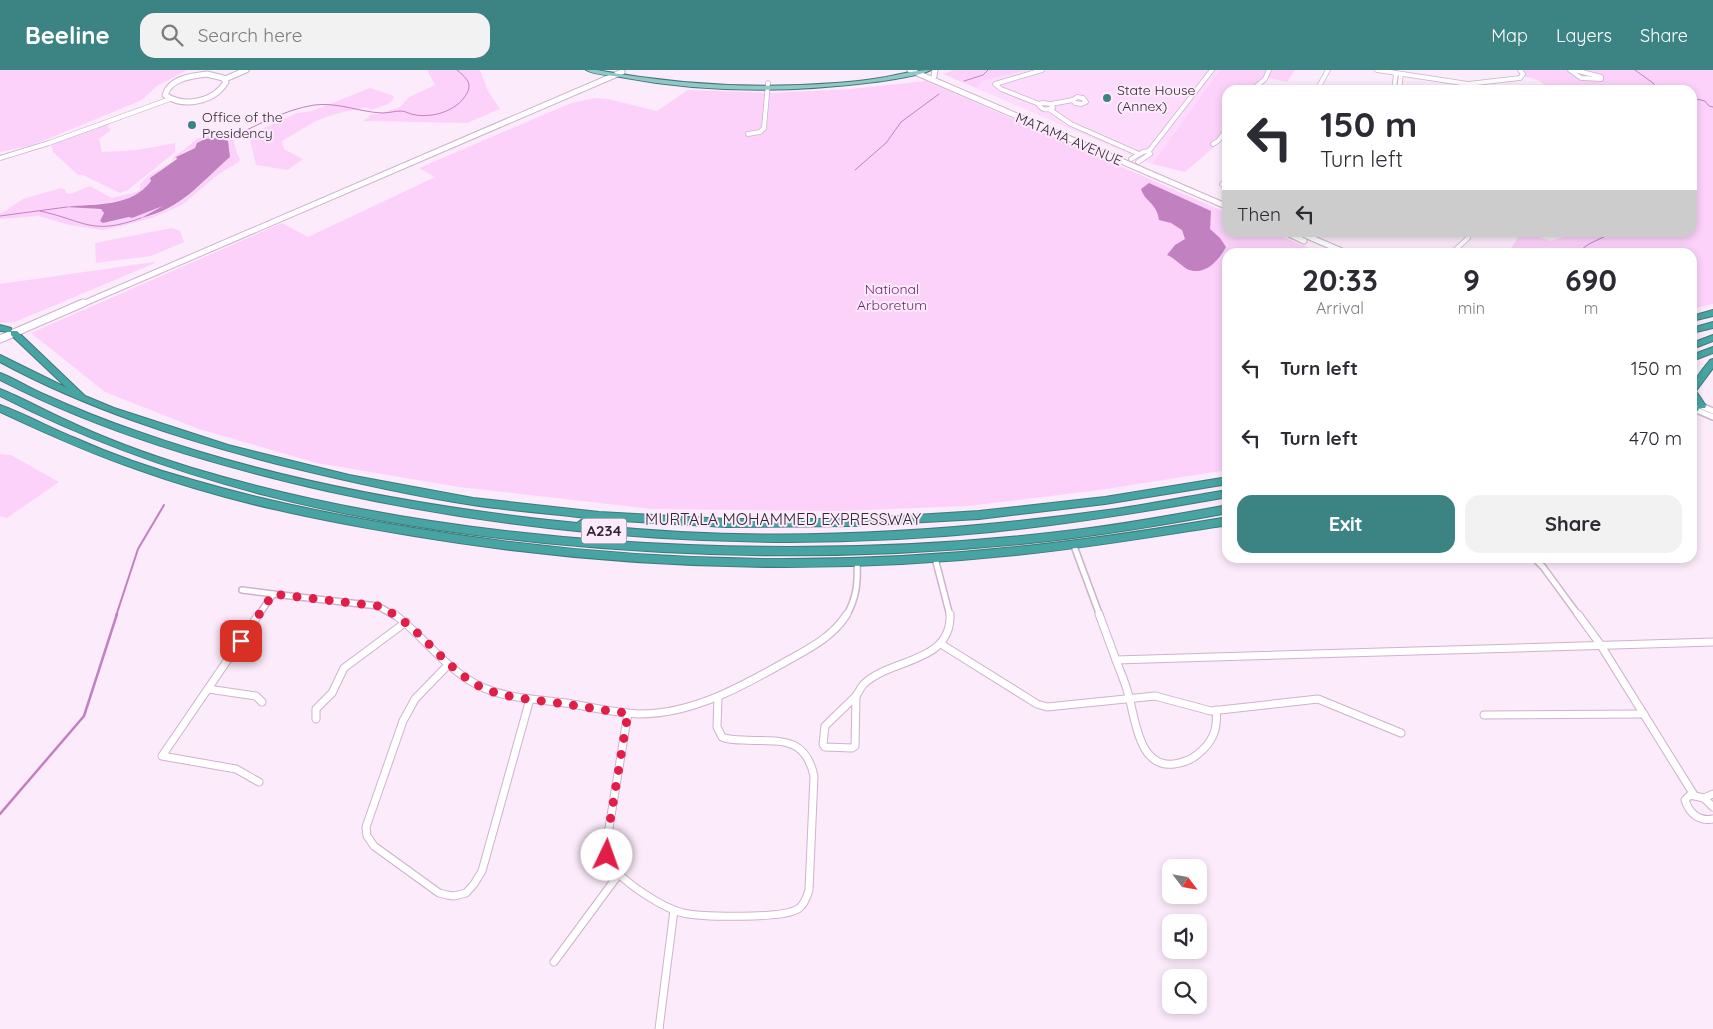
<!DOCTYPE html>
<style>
:root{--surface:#fff;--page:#f2f2f3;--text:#2b2b33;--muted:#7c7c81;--accent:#3c8483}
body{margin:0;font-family:Quicksand,sans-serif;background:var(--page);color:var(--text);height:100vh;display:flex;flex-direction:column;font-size:19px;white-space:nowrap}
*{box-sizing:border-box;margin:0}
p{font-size:16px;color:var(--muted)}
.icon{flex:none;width:28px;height:28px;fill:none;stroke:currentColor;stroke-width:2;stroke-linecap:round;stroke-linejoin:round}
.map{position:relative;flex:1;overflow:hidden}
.panel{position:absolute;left:1222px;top:178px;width:475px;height:315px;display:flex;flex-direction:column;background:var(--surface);border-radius:15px;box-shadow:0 2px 8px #0003}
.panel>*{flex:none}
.banner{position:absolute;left:1222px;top:15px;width:475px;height:152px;border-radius:15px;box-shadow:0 2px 8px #0003;background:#fff;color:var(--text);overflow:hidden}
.needle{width:32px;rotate:121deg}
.controls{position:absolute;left:1162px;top:789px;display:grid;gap:10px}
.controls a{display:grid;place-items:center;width:45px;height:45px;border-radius:10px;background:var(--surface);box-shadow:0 2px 8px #0003;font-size:25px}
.pin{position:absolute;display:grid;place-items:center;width:42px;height:42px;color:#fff;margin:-21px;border-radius:10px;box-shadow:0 2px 8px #0006}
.me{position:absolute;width:55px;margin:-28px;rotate:3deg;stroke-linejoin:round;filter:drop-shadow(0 0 4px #0008)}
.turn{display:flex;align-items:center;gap:18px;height:105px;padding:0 15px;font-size:22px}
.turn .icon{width:65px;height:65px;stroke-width:2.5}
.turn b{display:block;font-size:35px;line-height:42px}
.then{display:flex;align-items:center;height:48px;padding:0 15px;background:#0003;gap:10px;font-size:19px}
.eta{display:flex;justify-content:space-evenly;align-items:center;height:85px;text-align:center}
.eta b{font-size:30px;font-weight:700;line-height:35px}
.cta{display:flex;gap:10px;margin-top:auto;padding:10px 15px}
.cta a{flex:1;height:58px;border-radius:15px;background:var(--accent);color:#fff;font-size:20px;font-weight:700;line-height:58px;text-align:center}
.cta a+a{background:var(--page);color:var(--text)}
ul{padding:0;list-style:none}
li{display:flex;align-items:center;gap:15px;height:70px;padding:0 15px}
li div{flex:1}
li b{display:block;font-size:19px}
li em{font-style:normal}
header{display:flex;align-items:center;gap:30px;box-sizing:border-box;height:70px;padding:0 25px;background:var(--accent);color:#fff}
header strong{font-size:24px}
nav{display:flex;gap:28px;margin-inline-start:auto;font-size:18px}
.search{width:350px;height:45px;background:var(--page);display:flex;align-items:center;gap:12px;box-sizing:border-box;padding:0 18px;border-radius:15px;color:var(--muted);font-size:19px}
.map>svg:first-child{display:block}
.built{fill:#fddbfd}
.green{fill:#fcd2fb;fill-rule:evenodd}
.water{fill:#c181c1}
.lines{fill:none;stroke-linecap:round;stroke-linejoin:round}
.stream-far2{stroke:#c181c1;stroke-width:1}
.stream-far1{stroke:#c181c1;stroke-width:2}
.stream{stroke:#c181c1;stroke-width:2.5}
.street-far2-casing{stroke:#ceb3cd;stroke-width:5.5}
.street-far1-casing{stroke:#ceb3cd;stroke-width:8}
.street-casing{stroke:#ceb3cd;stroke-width:9}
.secondary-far1-casing{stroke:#ceb3cd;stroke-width:7}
.secondary-casing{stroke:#ceb3cd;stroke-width:9}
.primary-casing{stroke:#40797b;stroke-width:2}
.highway-casing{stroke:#40797b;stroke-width:2}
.street-far2{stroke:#fff;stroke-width:4}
.street-far1{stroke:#fff;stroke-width:5}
.street{stroke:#fff;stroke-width:7}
.secondary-far1{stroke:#fff;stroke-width:5}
.secondary{stroke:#fff;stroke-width:7}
.primary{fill:#91c8c7;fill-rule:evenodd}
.highway{fill:#47a4a2;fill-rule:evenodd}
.route{stroke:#e11d48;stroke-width:9;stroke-dasharray:0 16.2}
.poi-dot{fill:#3c8483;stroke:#fcebfb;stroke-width:2}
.labels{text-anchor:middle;stroke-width:4;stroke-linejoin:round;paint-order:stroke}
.far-poi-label{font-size:14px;fill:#332833;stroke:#fcebfb;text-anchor:start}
.far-street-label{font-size:14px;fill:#332833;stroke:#fcebfb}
.far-park-label{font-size:14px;fill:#6c1e6e;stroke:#fcebfb}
.shield{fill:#fcebfb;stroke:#6f626f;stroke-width:1}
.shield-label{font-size:15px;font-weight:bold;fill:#332833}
.street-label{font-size:16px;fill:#332833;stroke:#fcebfb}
</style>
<header>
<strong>Beeline</strong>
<div class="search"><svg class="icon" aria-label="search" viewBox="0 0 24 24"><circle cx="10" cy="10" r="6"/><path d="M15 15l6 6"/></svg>Search here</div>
<nav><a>Map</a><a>Layers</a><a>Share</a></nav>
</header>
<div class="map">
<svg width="1713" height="959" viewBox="0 0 1713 959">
<rect width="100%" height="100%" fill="#fcebfb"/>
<!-- built -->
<path class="built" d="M1027,0h193l-68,94 -176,-76 7,-7z"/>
<!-- green -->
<g class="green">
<path d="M0,0h187l-30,16 -15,14 -109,45 -33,7z"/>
<path d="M427,0h53l8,21 12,18 -33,14 -104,-2 9,-7h7l21,-7 9,-10 26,-12z"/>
<path d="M954,0h73l-44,11 -7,7 -33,-14z"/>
<path d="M1220,0h75l-8,12 -18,-4 -13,12h-28l-1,46 -42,36 -33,-8z"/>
<path d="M1521,0h192v234l-20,5 -1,-57h-183l12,-19h6l24,8 24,-8 117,-1v-142h-139l-3,-4 -6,-1 -4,-4 -16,-5 1,-3z"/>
<path d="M926,11l301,132 1,19 45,1 46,19h-91l-1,218 -127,20 -132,16 -129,5 -187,-2 -193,-22 -142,-24 -118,-34 -94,-37 -74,-59 251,-110 26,14 127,-60 -16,-9 152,-65 24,-5 13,1 49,12 31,-21 82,3 81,-4z"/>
<path d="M370,18l24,8 -1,4 -5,4 -17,6 -5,-3 -31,7 -19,7 -34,20 2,8 19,10 -15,11 -32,-5 -7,-30 48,-22 15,-2z"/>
<path d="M115,50l-8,6 4,4 -12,9 3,13 35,-2 38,-7v9l-47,38 -8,3 -37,-18h-5l-25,-23 -2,-8z"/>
<path d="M211,65l21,2c4,8 3,15 8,22l-1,3 -19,11 -38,32 -30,13 -34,9 -15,3 -34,-5 -30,-9 -39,3v-5l23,-15 38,-11 5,2v3l4,1 20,-8 22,12 25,-6 3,-3v-5l8,-8 23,-14 3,-5 23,-18zM195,78l35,9c-26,23 -49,54 -86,60l24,-13 -36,14 -3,-1 -26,6 -3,-2 4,-8 -3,-4 -31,-2c28,-6 61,1 81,-26l-1,-3 37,-28z"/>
<path d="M172,158l8,3 4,11 -33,14 -55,7 -1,-20z"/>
<path d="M154,192l1,1 -140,59 -15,1v-39z"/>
<path d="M0,384l11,1 48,27 -52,36 -7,-2z"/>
</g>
<!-- water -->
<g class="water">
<path d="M216,68l12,3 2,16c-30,26 -48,52 -89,61l22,-12 -31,12 -3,-1 -26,6 -3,-2 4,-8 -3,-4 -35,-2c29,-4 65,1 85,-26l-1,-3 27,-19 -1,-2 19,-9 2,-5 8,-4z"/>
<path d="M1149,113l62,28 -1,18 10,9 6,9c-7,13 -21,30 -39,22 -7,-4 -12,-11 -20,-14l8,-10 10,-6 -3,-9 -11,-7 -12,-3c-2,-17 -14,-18 -18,-31z"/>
</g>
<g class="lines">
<!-- stream-far2 -->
<g class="stream-far2">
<path d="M1635,0l18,13 5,7"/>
<path d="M964,11l19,-6 5,-5"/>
<path d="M1692,28l13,3 4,5 4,1"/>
<path d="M226,70c28,-13 57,-30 88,-35 24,-3 45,7 68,8 7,0 13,-2 19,-2 5,0 10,4 15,4 18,3 44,-5 52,-24 4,-9 -4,-15 -11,-21"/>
<path d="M855,100l31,-27 15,-21 38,-28"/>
<path d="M40,141c46,10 51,25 101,7"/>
<path d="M0,146l67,-9"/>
<path d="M1578,182l11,-8 25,-12"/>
</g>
<!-- stream-far1 -->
<path class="stream-far1" d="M116,546l22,-67 26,-44"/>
<!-- stream -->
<path class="stream" d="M0,744l84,-98 33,-102"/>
<!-- street-far2 casing -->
<g class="street-far2-casing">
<g id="street-far2">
<path d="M1377,0l91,14 52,-6 3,-4 -3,-4"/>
<path d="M1570,0l11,8 20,1"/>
<path d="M1575,0l26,7"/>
<path d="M1252,20l13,-11 4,-9"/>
<path d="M1317,20l11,-20"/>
<path d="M1394,20l2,-17"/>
<path d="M1399,20l2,-16"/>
<path d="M1077,27l6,1 3,4 -5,2 -6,-1 -2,-3z"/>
<path d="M1042,33l9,1 2,4c-6,2 -10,3 -14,-3z"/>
<path d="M1039,34l-38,-15 -6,-5 47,-14"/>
<path d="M1051,34l22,-4"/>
<path d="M1049,39l22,15 68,30"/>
<path d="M748,64l12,-2 4,-4 4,-45"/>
<path d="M1213,74l5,-3 10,-13"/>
<path d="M0,88l49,-15 121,-44"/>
<path d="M1131,89l12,-7 6,-1"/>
<path d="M1138,92l12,-8 -1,-3 63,-81"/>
<path d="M1222,114h6"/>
<path d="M1453,182l15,-14v-3l-4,-3"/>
</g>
</g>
<!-- street-far1 casing -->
<g class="street-far1-casing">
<g id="street-far1">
<path d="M1692,332l21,9"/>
<path d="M1692,338l21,9"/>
<path d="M1074,476l26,70"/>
<path d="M935,488l15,58"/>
<path d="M1534,488l9,9 36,49"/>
<path d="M242,520l31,4"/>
<path d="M258,546l15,-22 105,12 17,10"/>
<path d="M846,546c11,-18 12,-35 11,-55"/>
</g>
</g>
<!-- street casing -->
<g class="street-casing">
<g id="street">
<path d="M259,544l-97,142 74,13 23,13"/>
<path d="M394,544c31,23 53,58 90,74 26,11 54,11 82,15 24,4 49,10 74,11 52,0 101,-27 145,-52 23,-13 47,-24 62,-48"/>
<path d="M1099,544l17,46 597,-18"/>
<path d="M1578,544l22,30 94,151"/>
<path d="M941,574l96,60 10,3 108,-11 56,15 107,-12 83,34"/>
<path d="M1116,590c4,11 9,22 12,33 7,23 10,76 46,71 9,-1 17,-4 24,-10 15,-12 20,-25 18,-44"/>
<path d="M448,595l-33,34 -12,22 -37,106 1,9 7,10 65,47 8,2 7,1 12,-3 8,-9 8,-13 48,-172"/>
<path d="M208,619l48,7 6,6"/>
<path d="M856,626l-1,50 -3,2 -27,-1 -2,-3 2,-18z"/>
<path d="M856,626c3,-4 5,-10 9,-13 27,-25 87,-20 85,-69"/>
<path d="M628,643l-22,133c0,6 1,13 5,18 11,18 52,44 72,49 19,4 99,6 115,-4 6,-4 9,-12 11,-19l5,-114c-9,-41 -35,-34 -70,-36 -8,0 -15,0 -22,-3l-5,-10 1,-30"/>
<path d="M1484,645l160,-1"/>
<path d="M316,649v-10l16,-16 12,-25 62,-46"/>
<path d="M1704,728l9,-4"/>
<path d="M1713,737l-9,-9 -14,-3 -5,5c4,13 14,22 28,19"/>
<path d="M554,892l65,-88"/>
<path d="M659,959l15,-119"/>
</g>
</g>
<!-- secondary-far1 casing -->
<g class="secondary-far1-casing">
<g id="secondary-far1">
<path d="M910,0l318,137"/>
<path d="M207,4l16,4 3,4c-12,20 -42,26 -61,13 5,-17 27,-19 42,-21z"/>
<path d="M934,6l1,-6"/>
<path d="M225,9l21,-9"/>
<path d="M1285,162l19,9"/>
<path d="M1298,162l46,20"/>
<path d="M80,235l542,-233"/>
</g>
</g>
<!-- secondary casing -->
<g class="secondary-casing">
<path id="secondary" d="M0,269l83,-36"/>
</g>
<!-- primary casing -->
<g class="primary-casing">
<path id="primary" d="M586,0h11c80,15 159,19 239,13 17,-1 33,-3 50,-6 15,-3 29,-7 45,-7 -12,6 -42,10 -56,12 -85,11 -171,11 -255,-5 -11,-2 -25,-2 -34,-7z"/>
</g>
<!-- highway casing -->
<g class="highway-casing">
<g id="highway">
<path d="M1713,240v6l-21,5v-5z"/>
<path d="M1713,252v6l-21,5v-5z"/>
<path d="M0,255l11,3v3h6l68,65 29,12 114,37 121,30 124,23 126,14 127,7h127l126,-8 126,-14 123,-20v7l-123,20 -126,15 -126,7 -127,1 -105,-6 -2,3 -16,2c166,17 340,7 505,-16 40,-5 80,-14 120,-20v7c-79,14 -158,27 -237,35 -221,22 -447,7 -664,-41 -113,-26 -224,-58 -327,-111v-7c14,5 27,14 41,20 31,14 63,27 95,38 141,50 292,77 441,92l4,-3 13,-1c-40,-5 -81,-8 -121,-14 -66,-10 -131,-25 -196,-41 -96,-25 -190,-55 -277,-102v-7l67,33 -56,-53v-3l-11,-1z"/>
<path d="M1713,265v6l-21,8v-6z"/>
<path d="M1713,277v6l-21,8v-6z"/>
<path d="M1713,289v9l-17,23 10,15 -1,2h-6l-1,3 -6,1v-6l6,1c-14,-19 0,-31 12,-47z"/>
<path d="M0,319c23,9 45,22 68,32 40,19 82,34 124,47 137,41 278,63 421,73 151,10 303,8 453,-10 54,-6 108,-16 162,-26v8c-54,10 -108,19 -162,26 -173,21 -349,21 -522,4 -190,-19 -373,-60 -544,-147z"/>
<path d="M0,335c25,9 50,23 75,33 38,17 78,31 118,42 72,21 147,36 221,48 199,33 402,40 602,19 71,-7 141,-18 212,-30v8c-71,11 -141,23 -212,30 -200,21 -403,14 -602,-19 -93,-15 -186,-34 -275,-66 -48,-16 -94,-37 -139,-58z"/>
</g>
</g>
<!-- street-far2 -->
<use href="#street-far2" class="street-far2"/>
<!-- street-far1 -->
<use href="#street-far1" class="street-far1"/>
<!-- street -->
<use href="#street" class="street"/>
<!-- secondary-far1 -->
<use href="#secondary-far1" class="secondary-far1"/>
<!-- secondary -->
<use href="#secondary" class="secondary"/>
<!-- primary -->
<use href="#primary" class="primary"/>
<!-- highway -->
<use href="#highway" class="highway"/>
</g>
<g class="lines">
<!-- route -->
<path class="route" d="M241,571l32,-47 105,12c38,16 60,54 94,76 26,17 62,17 92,22 22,3 43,7 64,9l-22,133 1,9"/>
</g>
<!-- markers -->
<g class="poi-dot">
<circle cx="1107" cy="28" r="5"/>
<circle cx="192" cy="55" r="5"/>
</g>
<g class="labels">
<!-- far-poi labels -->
<g class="far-poi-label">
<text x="1117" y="25">State House<tspan x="1117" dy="16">(Annex)</tspan></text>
<text x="202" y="52">Office of the<tspan x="202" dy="16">Presidency</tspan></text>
</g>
<!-- far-street labels -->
<g class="far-street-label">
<text transform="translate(1069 69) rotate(23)" y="5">MATAMA AVENUE</text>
</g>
<!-- far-park labels -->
<g class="far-park-label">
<text x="892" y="224">National<tspan x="892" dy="16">Arboretum</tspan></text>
</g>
<!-- shield labels -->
<rect class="shield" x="581.5" y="448.5" width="45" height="25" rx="4"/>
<g class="shield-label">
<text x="604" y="466">A234</text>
</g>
<!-- street labels -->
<g class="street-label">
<text x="783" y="455">MURTALA MOHAMMED EXPRESSWAY</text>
</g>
</g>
</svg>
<div class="controls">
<a><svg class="needle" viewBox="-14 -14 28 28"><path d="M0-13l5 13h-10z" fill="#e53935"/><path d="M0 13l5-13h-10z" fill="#7c7c81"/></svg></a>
<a><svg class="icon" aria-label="sound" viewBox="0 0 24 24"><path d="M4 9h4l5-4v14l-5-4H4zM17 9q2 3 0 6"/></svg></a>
<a><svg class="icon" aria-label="search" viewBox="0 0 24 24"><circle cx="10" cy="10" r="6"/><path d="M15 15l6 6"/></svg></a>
</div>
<div class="pin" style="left:241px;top:571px;background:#d93025"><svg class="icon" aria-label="arrive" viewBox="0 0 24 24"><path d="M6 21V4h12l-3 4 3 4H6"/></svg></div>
<svg class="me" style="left:607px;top:785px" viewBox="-20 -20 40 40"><circle r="19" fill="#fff"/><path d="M0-13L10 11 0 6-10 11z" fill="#e11d48"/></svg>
<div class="banner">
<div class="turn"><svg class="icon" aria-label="left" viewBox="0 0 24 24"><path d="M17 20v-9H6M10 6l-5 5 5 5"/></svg><div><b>150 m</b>Turn left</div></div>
<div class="then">Then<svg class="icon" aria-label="left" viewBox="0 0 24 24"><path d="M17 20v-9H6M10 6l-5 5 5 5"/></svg></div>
</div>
<section class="panel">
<div class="eta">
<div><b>20:33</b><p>Arrival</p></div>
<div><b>9</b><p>min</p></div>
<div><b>690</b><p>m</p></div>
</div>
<ul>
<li><svg class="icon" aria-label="left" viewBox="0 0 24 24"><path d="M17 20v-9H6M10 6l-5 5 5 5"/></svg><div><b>Turn left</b></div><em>150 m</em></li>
<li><svg class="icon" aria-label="left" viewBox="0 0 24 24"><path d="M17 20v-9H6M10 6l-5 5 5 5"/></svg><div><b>Turn left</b></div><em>470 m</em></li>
</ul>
<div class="cta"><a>Exit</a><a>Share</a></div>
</section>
</div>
